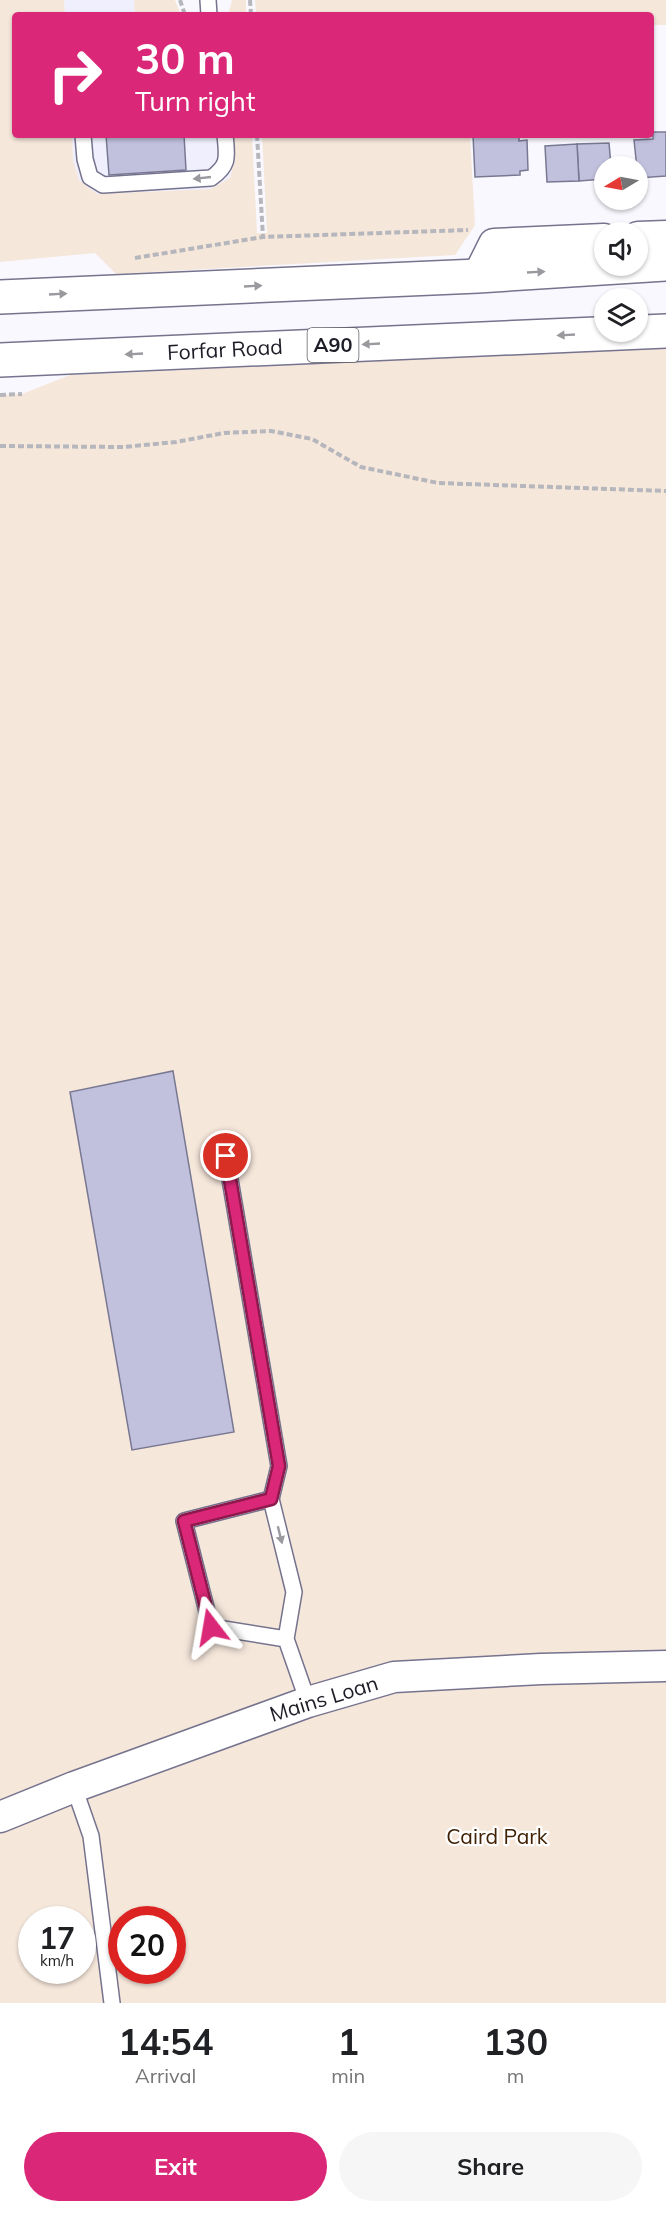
<!DOCTYPE html>
<style>
:root{--surface:#fff;--page:#f6f6f6;--text:#202124;--muted:#757577;--accent:#db2777}
body{margin:0;font-family:Mulish,sans-serif;background:var(--page);color:var(--text);height:100vh;display:flex;flex-direction:column;font-size:22px;white-space:nowrap}
*{box-sizing:border-box;margin:0}
p{font-size:20px;color:var(--muted)}
.icon{flex:none;width:33px;height:33px;fill:none;stroke:currentColor;stroke-width:2;stroke-linecap:round;stroke-linejoin:round}
.map{position:relative;height:2003px;overflow:hidden}
.side{display:flex;flex-direction:column;background:var(--surface);flex:1}
.side>*{flex:none}
.top-card{position:absolute;left:12px;top:12px;width:642px;height:126px;border-radius:6px;box-shadow:0 2px 4px #0004;background:#db2777;color:#fff;overflow:hidden}
.needle{width:39px;rotate:260deg}
.fabs{position:absolute;left:594px;top:156px;display:grid;gap:12px}
.fabs a{display:grid;place-items:center;width:54px;height:54px;border-radius:50%;background:var(--surface);box-shadow:0 2px 4px #0004;font-size:30px}
.speed{position:absolute;left:18px;top:1906px;display:flex;gap:12px;font-size:30px;font-weight:700;text-align:center}
.speed>*{display:grid;place-content:center;width:78px;height:78px;border-radius:50%;background:var(--surface);box-shadow:0 2px 4px #0004;line-height:1}
.speed small{font-size:15px;font-weight:400}
.speed .limit{border:9px solid #d22;background:#fff;color:#111}
.pin{position:absolute;display:grid;place-items:center;width:51px;height:51px;color:#fff;margin:-26px;border:3px solid #fff;border-radius:50%;box-shadow:0 2px 6px #0007}
.me{position:absolute;width:66px;margin:-33px;rotate:346deg;stroke-linejoin:round;filter:drop-shadow(0 0 4px #0008)}
.turn{display:flex;align-items:center;gap:21px;height:126px;padding:0 24px;font-size:27px}
.turn .icon{width:78px;height:78px;stroke-width:2.5}
.turn b{display:block;font-size:42px;line-height:51px}
.eta{display:flex;justify-content:space-evenly;align-items:center;height:102px;text-align:center}
.eta b{font-size:36px;font-weight:700;line-height:42px}
.button{display:flex;gap:12px;margin-top:auto;padding:12px 24px}
.button a{flex:1;height:69px;border-radius:36px;background:var(--accent);color:#fff;font-size:24px;font-weight:700;line-height:69px;text-align:center}
.button a+a{background:var(--page);color:var(--text)}
.map>svg:first-child{display:block}
.built{fill:#efeffd}
.green{fill:#f6e7db;fill-rule:evenodd}
.building{fill:#c2c1dd;stroke:#797892;stroke-width:1.5}
.lines{fill:none;stroke-linecap:round;stroke-linejoin:round}
.lane-casing{stroke:#75738d;stroke-width:18}
.street-casing{stroke:#75738d;stroke-width:33}
.highway-casing{stroke:#75738d;stroke-width:36}
.path{stroke:#b6b6bd;stroke-width:4;stroke-dasharray:6 3;stroke-linecap:butt}
.lane{stroke:#fff;stroke-width:15}
.street{stroke:#fff;stroke-width:30}
.highway{stroke:#fff;stroke-width:33}
.oneway{fill:#99999e}
.route-casing{stroke:#8e194d;stroke-width:15}
.route{stroke:#db2777;stroke-width:10}
.labels{text-anchor:middle;stroke-width:4.5;stroke-linejoin:round;paint-order:stroke}
.shield{fill:#fff;stroke:#616168;stroke-width:1.5}
.shield-label{font-size:20px;font-weight:bold;fill:#1d1d27}
.street-label{font-size:21px;fill:#1d1d27;stroke:#fff}
.park-label{font-size:21px;fill:#402104;stroke:#fff}
</style>
<div class="map">
<svg width="666" height="2003" viewBox="0 0 666 2003">
<rect width="100%" height="100%" fill="#f8f8fe"/>
<!-- built -->
<g class="built">
<path d="M64,0h70l1,15h-70z"/>
<path d="M72,135h161l2,23 -5,20 -20,11 -113,5 -18,-13 -6,-21z"/>
</g>
<!-- green -->
<g class="green">
<path d="M0,0h64l1,15h-50v120h57l1,25 6,20 18,14 113,-5 20,-11 5,-20 -2,-23h19l5,98h10l-5,-98h208l5,90 -20,30 -339,19 -21,-21 -95,9z"/>
<path d="M134,0h41l6,15h-46z"/>
<path d="M232,0h14v15h-18z"/>
<path d="M255,0h411v25h-15v-10h-395z"/>
<path d="M666,348v1655h-666v-1608l22,-1 48,-19zM32,1920h50v51h-50zM122,1920h50v51h-50z"/>
</g>
<!-- building -->
<g class="building">
<path d="M653,132h13v44l-28,2 -4,-38 19,-1z"/>
<path d="M106,135h78l2,35 -77,5z"/>
<path d="M473,135h46v6l8,-1 1,30 -8,1v4l-45,2z"/>
<path d="M609,143l2,23h-7v13l-25,2 -2,-37z"/>
<path d="M577,144l2,37 -32,1 -2,-36z"/>
<path d="M173,1071l61,361 -102,18 -62,-358z"/>
</g>
<g class="lines">
<!-- lane casing -->
<g class="lane-casing">
<g id="lane">
<path d="M208,0l1,15"/>
<path d="M83,135l2,24 5,18 13,8 108,-7c19,-13 16,-22 14,-43"/>
<path d="M226,1156l53,310 -8,33"/>
<path d="M286,1639l-75,-12 -27,-106 87,-22 23,93 -8,47 22,63"/>
<path d="M74,1787l17,49 21,167"/>
</g>
</g>
<!-- street casing -->
<g class="street-casing">
<g id="street">
<path d="M638,237l28,-1"/>
<path d="M478,276l16,-32 110,-5"/>
<path d="M0,1817l74,-30 234,-85 86,-25 147,-8 125,-3"/>
</g>
</g>
<!-- highway casing -->
<g class="highway-casing">
<g id="highway">
<path d="M0,297l478,-21 188,-12"/>
<path d="M0,360l666,-29"/>
</g>
</g>
<!-- path -->
<g class="path">
<path d="M180,0l5,15"/>
<path d="M250,0l1,15"/>
<path d="M257,135l6,102"/>
<path d="M135,258l128,-21 205,-7"/>
<path d="M0,395l22,-1"/>
<path d="M0,446l123,1 53,-5 48,-9 47,-2 41,8 49,28 77,16 228,8"/>
</g>
<!-- lane -->
<use href="#lane" class="lane"/>
<!-- street -->
<use href="#street" class="street"/>
<!-- highway -->
<use href="#highway" class="highway"/>
</g>
<!-- one-way arrows -->
<defs><path id="oneway-solid" d="M-6-.8H1V-3.2L6.5 0L1 3.2V.8H-6Z" transform="scale(1.5)"/></defs>
<g class="oneway">
<use href="#oneway-solid" transform="translate(202 178) rotate(174)"/>
<use href="#oneway-solid" transform="translate(536 272) rotate(-3)"/>
<use href="#oneway-solid" transform="translate(253 286) rotate(-3)"/>
<use href="#oneway-solid" transform="translate(58 294) rotate(-3)"/>
<use href="#oneway-solid" transform="translate(566 335) rotate(177)"/>
<use href="#oneway-solid" transform="translate(371 344) rotate(177)"/>
<use href="#oneway-solid" transform="translate(134 354) rotate(177)"/>
<use href="#oneway-solid" transform="translate(280 1535) rotate(76)"/>
</g>
<g class="lines">
<!-- route casing -->
<g class="route-casing">
<path id="route" d="M211,1627l-27,-106 87,-22 8,-33 -53,-310"/>
</g>
<!-- route -->
<use href="#route" class="route"/>
</g>
<g class="labels">
<!-- shield labels -->
<rect class="shield" x="307.5" y="328" width="51" height="34" rx="4.5"/>
<g class="shield-label">
<text x="333" y="352">A90</text>
</g>
<!-- street labels -->
<g class="street-label">
<text transform="translate(225 350) rotate(-3)" y="7">Forfar Road</text>
<text transform="translate(324 1699) rotate(-17)" y="7">Mains Loan</text>
</g>
<!-- park labels -->
<g class="park-label">
<text x="497" y="1844">Caird Park</text>
</g>
</g>
</svg>
<div class="fabs">
<a><svg class="needle" viewBox="-14 -14 28 28"><path d="M0-13l5 13h-10z" fill="#e53935"/><path d="M0 13l5-13h-10z" fill="#757577"/></svg></a>
<a><svg class="icon" aria-label="sound" viewBox="0 0 24 24"><path d="M4 9h4l5-4v14l-5-4H4zM17 9q2 3 0 6"/></svg></a>
<a><svg class="icon" aria-label="layers" viewBox="0 0 24 24"><path d="M12 4l9 5-9 5-9-5zM3 14l9 5 9-5"/></svg></a>
</div>
<div class="speed"><div>17<small>km/h</small></div><div class="limit">20</div></div>
<div class="pin" style="left:226px;top:1156px;background:#d93025"><svg class="icon" aria-label="arrive" viewBox="0 0 24 24"><path d="M6 21V4h12l-3 4 3 4H6"/></svg></div>
<svg class="me" style="left:211px;top:1627px" viewBox="-20 -20 40 40"><path d="M0-17L14 15 0 8-14 15z" fill="#db2777" stroke="#fff" stroke-width="4"/></svg>
<div class="top-card">
<div class="turn"><svg class="icon" aria-label="right" viewBox="0 0 24 24"><path d="M7 20v-9h11M14 6l5 5-5 5"/></svg><div><b>30 m</b>Turn right</div></div>
</div>
</div>
<section class="side">
<div class="eta">
<div><b>14:54</b><p>Arrival</p></div>
<div><b>1</b><p>min</p></div>
<div><b>130</b><p>m</p></div>
</div>
<div class="button"><a>Exit</a><a>Share</a></div>
</section>
